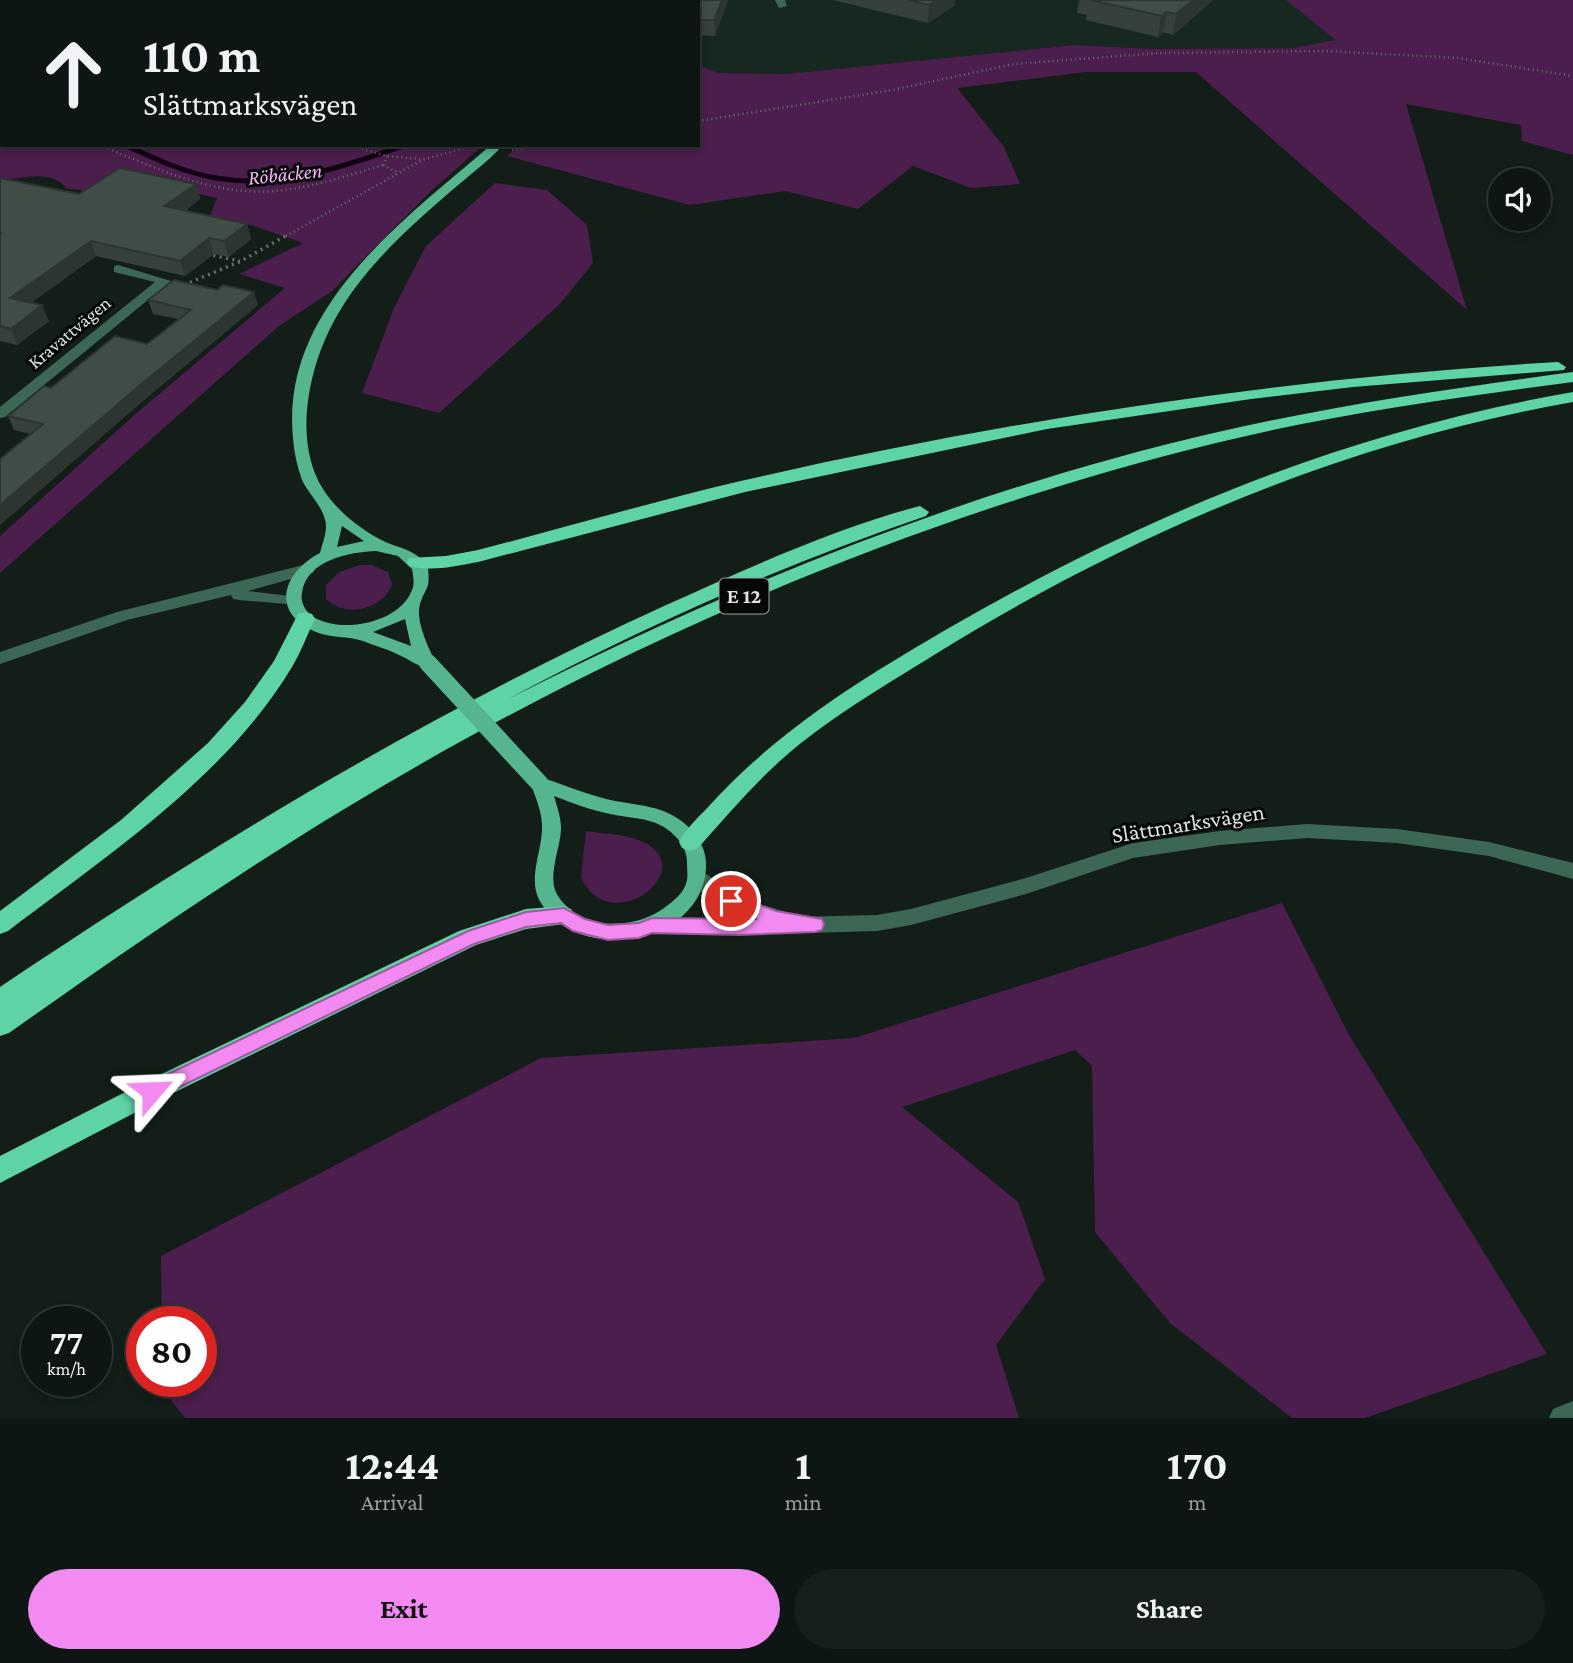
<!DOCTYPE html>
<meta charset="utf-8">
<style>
:root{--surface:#0e1613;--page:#171f1c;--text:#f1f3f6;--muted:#9b9fa0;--line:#2e3533;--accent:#f28af2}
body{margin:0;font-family:"Crimson Pro",serif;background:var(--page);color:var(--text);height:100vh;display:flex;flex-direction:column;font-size:26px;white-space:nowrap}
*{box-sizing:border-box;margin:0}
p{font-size:23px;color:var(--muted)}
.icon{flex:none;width:38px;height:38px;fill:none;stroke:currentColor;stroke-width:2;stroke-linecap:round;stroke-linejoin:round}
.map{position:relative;height:1418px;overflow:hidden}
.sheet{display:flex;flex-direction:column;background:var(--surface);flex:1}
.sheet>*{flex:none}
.banner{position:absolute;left:0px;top:0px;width:700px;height:147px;box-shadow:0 4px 10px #0003,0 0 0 2px var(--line);background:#0e1613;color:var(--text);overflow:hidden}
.tools{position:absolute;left:1488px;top:168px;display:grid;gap:14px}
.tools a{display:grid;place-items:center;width:63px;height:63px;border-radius:50%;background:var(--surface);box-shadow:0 4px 10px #0003,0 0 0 2px var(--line);font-size:35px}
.speed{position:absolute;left:21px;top:1306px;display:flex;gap:14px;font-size:35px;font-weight:700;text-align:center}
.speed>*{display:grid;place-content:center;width:91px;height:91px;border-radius:50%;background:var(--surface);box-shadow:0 4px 10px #0003,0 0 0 2px var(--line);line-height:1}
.speed small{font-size:18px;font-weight:400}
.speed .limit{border:10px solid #d22;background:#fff;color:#111}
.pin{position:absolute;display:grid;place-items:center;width:60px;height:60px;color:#fff;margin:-30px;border:4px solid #fff;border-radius:50%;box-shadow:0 2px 7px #0007}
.me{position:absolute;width:77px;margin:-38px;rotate:64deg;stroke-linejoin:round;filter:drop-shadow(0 0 5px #0008)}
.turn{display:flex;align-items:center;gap:24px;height:147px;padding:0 28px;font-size:32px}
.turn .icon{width:91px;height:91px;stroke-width:2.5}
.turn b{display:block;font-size:49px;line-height:60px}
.eta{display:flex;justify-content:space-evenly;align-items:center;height:119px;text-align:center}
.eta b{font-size:42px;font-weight:700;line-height:49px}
.action{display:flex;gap:14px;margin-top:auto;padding:14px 28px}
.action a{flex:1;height:80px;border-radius:42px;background:var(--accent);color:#111;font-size:28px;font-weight:700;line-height:80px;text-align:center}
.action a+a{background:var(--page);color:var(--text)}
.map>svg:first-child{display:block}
.built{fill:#172821}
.green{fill:#4c1e4d}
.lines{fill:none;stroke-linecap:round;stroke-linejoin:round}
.stream{stroke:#130014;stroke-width:5}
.path-far1{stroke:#67706c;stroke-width:2.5;stroke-dasharray:1 3.5;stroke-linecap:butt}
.path{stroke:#67706c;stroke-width:3.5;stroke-dasharray:2 4.5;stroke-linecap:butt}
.minor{fill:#3c6754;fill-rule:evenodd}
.major{fill:#55b58f;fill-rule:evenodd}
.highway{fill:#5ed4a6;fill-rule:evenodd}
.major-bridge{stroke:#55b58f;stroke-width:18}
.wall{fill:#37413c}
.shaded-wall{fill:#2d3531}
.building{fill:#404c46;stroke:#2d3531;stroke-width:2}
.route{fill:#f28af2;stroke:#9d5a9d;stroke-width:2}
.labels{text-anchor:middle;stroke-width:6;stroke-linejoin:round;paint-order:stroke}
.far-street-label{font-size:19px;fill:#dde4e1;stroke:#040705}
.far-water-label{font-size:21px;font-style:italic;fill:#fdb4fc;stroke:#040705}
.shield{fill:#040705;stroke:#9ca29f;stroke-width:2}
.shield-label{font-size:21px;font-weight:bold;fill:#dde4e1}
.street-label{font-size:23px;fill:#dde4e1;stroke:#040705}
</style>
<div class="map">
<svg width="1573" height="1418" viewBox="0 0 1573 1418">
<rect width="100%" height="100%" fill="#131e19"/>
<!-- built -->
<path class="built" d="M646,0h640l51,40 -45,8 -136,1 -82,-4 -288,29 -68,-1 -20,-8v-63z"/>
<!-- green -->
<g class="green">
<path d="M1286,0h287v155l-51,-14 -1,-16 -115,-21 61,206 -271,-238h-110l-129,16 47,59 16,37 -49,4 -58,-22 -55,43 -73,-18 -95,14 -183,-49 13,-11h178v-80l20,8 68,1 288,-29 82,4 136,-1 44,-8z"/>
<path d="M0,98l2,47h481l-52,46 -99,100 -53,35 -279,247v-37l139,-125 146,-123 -46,-14 64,-31 -52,-18 -44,-2 10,-25 -42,-9 -82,2 -26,-2c-16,-21 -43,-10 -67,-9z"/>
<path d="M495,183l52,7 40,35 6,38 -33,41 -121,109 -77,-20 32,-85 32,-62z"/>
<path d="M360,565h11l17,7 4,13c-10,25 -47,33 -66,14v-14l13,-13z"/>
<path d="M586,831c19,3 43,3 59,12 55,29 -37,97 -64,34z"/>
<path d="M1282,903l67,132 198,319 -182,64h-73l-122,-95 -75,-91 -3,-166 -17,-16 -173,57 116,95 27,77 -49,66 23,73h-834l-22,-28v-9h38v-60h-39l-1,-65 380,-198 313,-20z"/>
</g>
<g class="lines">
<!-- stream -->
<path class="stream" d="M125,145c28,13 60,28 91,33 65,11 130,-12 190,-33"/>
<!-- path-far1 -->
<g class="path-far1">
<path d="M698,121l189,-30 127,-27 146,-11 165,-2 133,7 115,18"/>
<path d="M100,145c55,23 113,51 175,46 37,-3 73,-16 109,-26"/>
<path d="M349,145l38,11 33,3"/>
<path d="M600,145h8"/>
<path d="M512,150l31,-5"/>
<path d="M387,156l-3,9 14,8"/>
<path d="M286,236l136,-76 46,-13"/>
</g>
<!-- path -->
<g class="path">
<path d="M207,254l33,7"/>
<path d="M184,285l57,-24 48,-27"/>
</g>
<!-- minor -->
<g class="minor">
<path d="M168,0h18l-20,2z"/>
<path d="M775,0h10l2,6 -8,2z"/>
<rect x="0" y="23" width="2" height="6"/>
<path d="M118,265l53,16 -166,136 -5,1v-11l155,-125 -41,-10v-6z"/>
<path d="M307,564l8,5 -2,4 -65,18 51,6 2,4 -2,4 -60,-5 -6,-1 -2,-4 -104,25 -127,44v-12l117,-40z"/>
<path d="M1307,824l90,5 92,13 84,21v16l-84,-23 -92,-13 -90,-5 -87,7 -87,13 -107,36 -115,31 -34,6 -138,4 -87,-1 -7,-2 -3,-6 3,-6 7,-2h98c-20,-7 -51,-21 -62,-41l3,-5 7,-3 47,30 46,15 2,3 84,-2 34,-6 115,-31 107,-35 87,-12z"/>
<path d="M1573,1401v17h-24l4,-9z"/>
</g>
<!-- major -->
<g class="major">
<path d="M626,0h10l-11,2z"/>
<path d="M491,145h12c-15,17 -35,31 -52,46 -68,59 -130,116 -143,210 -4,29 -1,63 15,88 14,23 45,47 70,56 15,5 25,8 35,22 2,24 -1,17 -8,37 -5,17 9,45 16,59l-8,6c-11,-3 -19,-10 -29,-14 -11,-6 -24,-9 -36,-14 -15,-5 -32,-3 -47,-9 -46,-19 -34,-59 4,-79 2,-8 6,-18 6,-26 0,-18 -17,-32 -24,-47 -5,-14 -8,-28 -9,-42 -13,-130 111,-218 198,-293zM342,526l22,15 -27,6zM376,551l22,5 14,13c1,6 3,15 0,21 -12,33 -72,45 -100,26 -7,-5 -12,-15 -10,-23 4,-33 48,-41 74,-42zM405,619l6,27 -38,-14z"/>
<path d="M540,777c22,7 43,16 66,22 24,6 50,5 71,19 16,10 30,28 29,48 -1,77 -126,101 -165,37 -14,-23 0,-48 1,-73 1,-16 -6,-31 -11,-46l3,-5zM554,796c18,7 37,14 56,18 17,4 36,3 52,12 14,8 26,22 25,38 0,5 1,12 0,16 -2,11 -11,19 -19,25 -31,26 -86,27 -110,-9 -12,-19 3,-48 3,-68 0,-11 -4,-21 -7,-32z"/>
</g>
<!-- highway -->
<g class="highway">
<path d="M1558,362l8,5 -2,3 -211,17 -102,12 -204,30 -302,63 -267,70c-22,4 -46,10 -69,4l-2,-4 2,-4 37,-2 32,-6c89,-23 177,-49 267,-70 268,-61 538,-102 813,-118z"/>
<path d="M1573,372v10c-119,16 -239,32 -357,61 -306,75 -601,202 -870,365 -116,70 -227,147 -337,225l-9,3v-49c213,-143 431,-275 664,-381 80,-36 171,-78 256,-100l9,6 -3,4c-144,49 -284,111 -418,183 226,-114 462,-210 710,-267 117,-27 236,-44 355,-60z"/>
<path d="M1573,392v10c-228,40 -444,132 -639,253 -53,33 -107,64 -153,105 -30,27 -56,58 -83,88l-8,3 -8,-3 -3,-6c7,-14 20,-25 30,-36 50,-55 106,-96 168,-135 217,-134 443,-235 696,-279z"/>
<path d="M305,612l7,2 3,5c-8,16 -14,33 -23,48 -67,111 -183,187 -284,264l-8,3v-23l121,-91 87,-77 37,-41 29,-41 24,-47z"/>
<path d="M563,906l8,3 4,7 -4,7 -45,6 -50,16 -315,154 -161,84v-27l143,-73 316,-152 67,-22z"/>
</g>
<!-- major-bridge -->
<path class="major-bridge" d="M428,663l112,121"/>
</g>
<!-- wall -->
<g class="wall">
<path d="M0,0h59l-2,2h-55v1h-2z"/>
<path d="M669,0h59l-13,36 -17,-1v-33z"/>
<path d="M833,0h122v5l-27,18z"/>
<path d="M1079,0h134l-40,35 -10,-3 -5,5 -72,-17 1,-5 -10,-2z"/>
<rect x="0" y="36" width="2" height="45"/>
<path d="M0,178l79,16 117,-10 4,15 -15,12 62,13 4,15 -22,18 -15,-3 -29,22 -89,-20 -65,47 18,18 -32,24 -17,-4z"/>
<path d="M148,300l110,5 -114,95 -144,125v-66l31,-25 -17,-4 -6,-14 43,-28 96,-44 31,-25 -25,-5z"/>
</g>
<!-- shaded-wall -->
<g class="shaded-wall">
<path d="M441,0h12l-1,2h-12z"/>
<path d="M722,0h6l-13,36 -1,-16z"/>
<path d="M936,0h19v5l-27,18 1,-18z"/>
<path d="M1193,0h20l-40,35 3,-21z"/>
<path d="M1167,12l-4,20 -5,5 3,-21z"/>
<path d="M196,184l4,15 -31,23 -5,-16z"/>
<path d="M247,224l4,15 -22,18 -5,-16z"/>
<path d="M209,238l5,16 -29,22 -5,-15z"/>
<path d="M91,241l5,15 -80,57 -6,-15z"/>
<path d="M254,292l4,13 -114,95 -144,125v-20l139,-119z"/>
<path d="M42,305l7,16 -32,24 -6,-16z"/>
</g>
<!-- building -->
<g class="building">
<path d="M371,0h70l-1,2h-71z"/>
<path d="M669,0h53l-8,20h-16v-18h-30z"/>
<path d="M908,0h28l-7,5z"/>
<path d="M1091,0h102l-17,14 -9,-2 -6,4z"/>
<rect x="0" y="36" width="2" height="32"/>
<path d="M120,168l76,16 -32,22 83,18 -23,17 -15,-3 -29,23 -89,-20 -81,57 32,7 -31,24 -11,-3v-92l2,-1h-2v-55l79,16z"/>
<path d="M174,280l43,10 6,-5 31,7 -115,94 -139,119v-46l43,-35 -35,-8 36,-30 7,2 64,-52 32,8 44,-34 -43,-10z"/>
</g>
<!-- route -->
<path class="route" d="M731,894l45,17 46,8 2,5 -2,6 -7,2 -76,3 -87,-2 -13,5 -31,2 -35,-9 -12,-8 -35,4 -52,17 -315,153 -7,3 -7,-3 -3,-6 3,-6 323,-154 58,-19 38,-4 21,11 23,6 31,-2 13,-5 105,1 -32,-13 -3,-5 3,-5z"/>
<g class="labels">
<!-- far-street labels -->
<g class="far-street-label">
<text transform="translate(69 332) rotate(-40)" y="7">Kravattvägen</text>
</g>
<!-- far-water labels -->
<g class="far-water-label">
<text transform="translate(285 174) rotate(-6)" y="7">Röbäcken</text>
</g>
<!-- shield labels -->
<rect class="shield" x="719.5" y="578.5" width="49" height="35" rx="5"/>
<g class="shield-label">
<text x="744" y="603">E 12</text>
</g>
<!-- street labels -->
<g class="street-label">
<text transform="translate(1188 823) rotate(-9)" y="8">Slättmarksvägen</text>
</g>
</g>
</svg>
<div class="tools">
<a><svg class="icon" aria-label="sound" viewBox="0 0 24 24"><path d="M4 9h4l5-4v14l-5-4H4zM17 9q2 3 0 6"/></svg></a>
</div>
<div class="speed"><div>77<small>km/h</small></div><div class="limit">80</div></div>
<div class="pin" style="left:731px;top:901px;background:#d93025"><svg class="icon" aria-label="arrive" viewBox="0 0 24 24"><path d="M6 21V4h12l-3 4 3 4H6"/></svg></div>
<svg class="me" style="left:152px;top:1091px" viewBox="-20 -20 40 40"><path d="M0-17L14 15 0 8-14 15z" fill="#f28af2" stroke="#fff" stroke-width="4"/></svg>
<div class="banner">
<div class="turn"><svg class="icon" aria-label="ahead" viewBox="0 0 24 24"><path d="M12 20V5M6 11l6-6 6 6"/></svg><div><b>110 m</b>Slättmarksvägen</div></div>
</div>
</div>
<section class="sheet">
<div class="eta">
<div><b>12:44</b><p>Arrival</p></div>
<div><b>1</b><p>min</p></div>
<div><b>170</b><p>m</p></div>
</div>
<div class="action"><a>Exit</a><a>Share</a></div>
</section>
